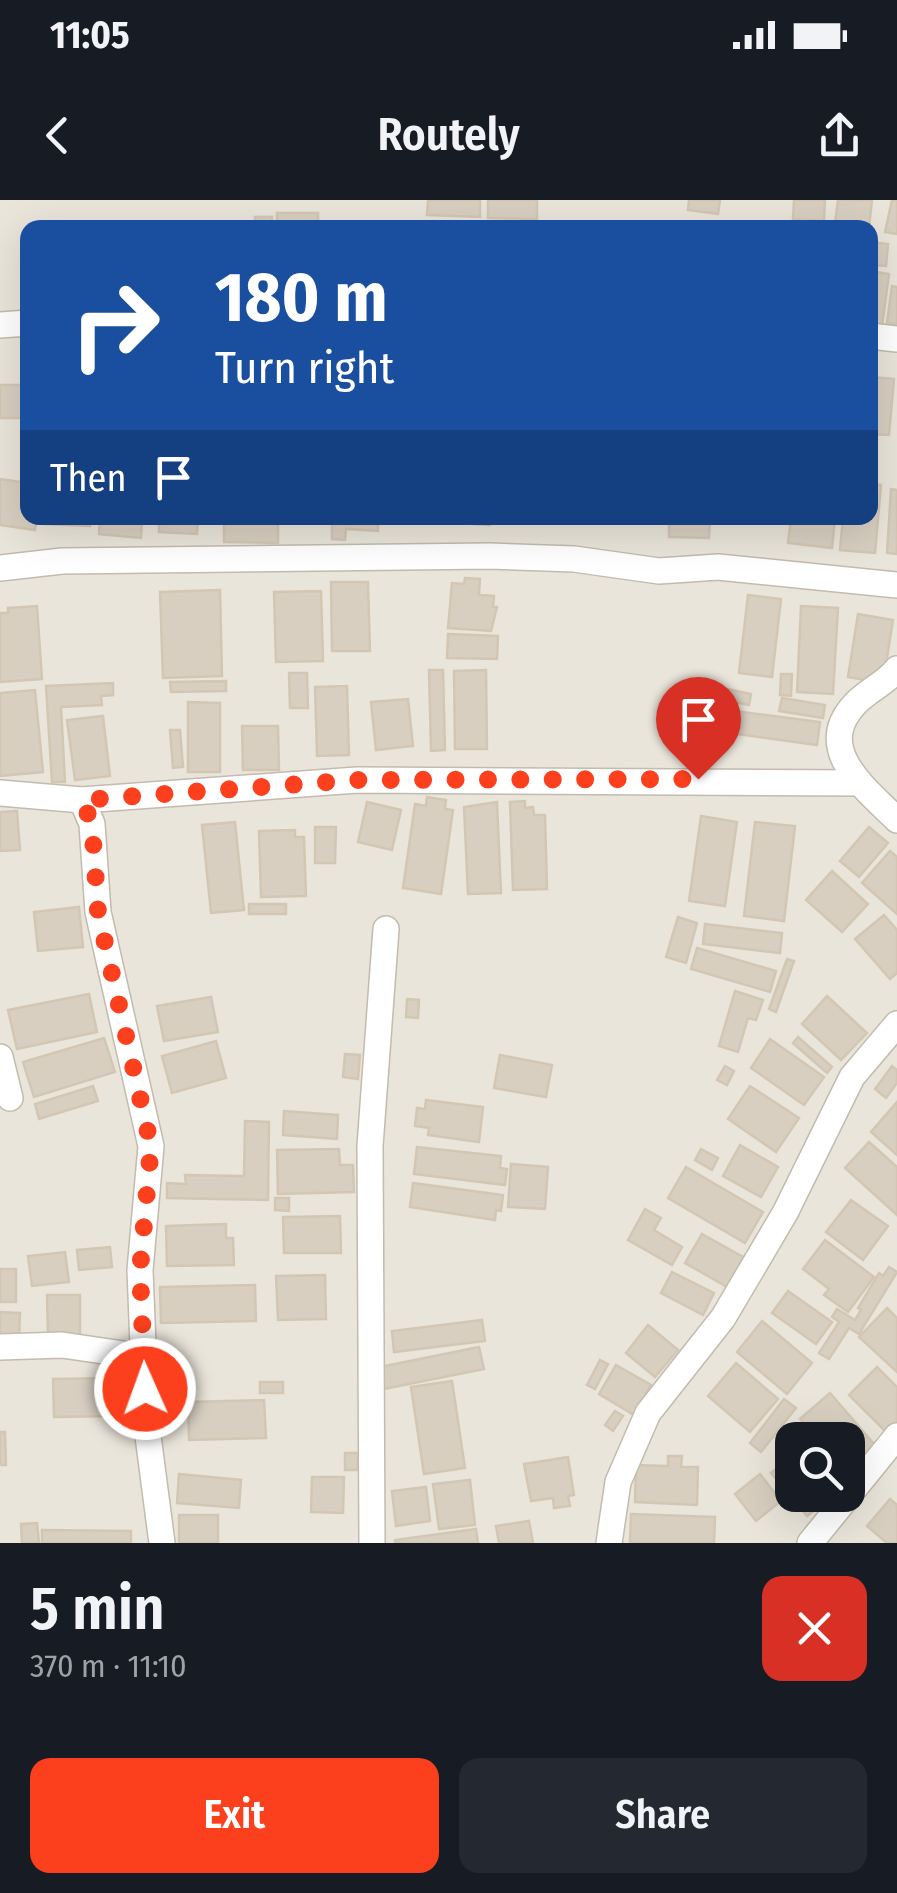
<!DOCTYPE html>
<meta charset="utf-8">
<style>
:root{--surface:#171b24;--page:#242831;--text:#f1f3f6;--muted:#9ea1a6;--accent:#fc3f1d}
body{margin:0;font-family:"Fira Sans Condensed",sans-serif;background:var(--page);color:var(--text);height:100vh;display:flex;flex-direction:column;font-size:38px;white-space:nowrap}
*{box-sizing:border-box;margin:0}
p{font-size:32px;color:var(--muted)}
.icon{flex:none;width:55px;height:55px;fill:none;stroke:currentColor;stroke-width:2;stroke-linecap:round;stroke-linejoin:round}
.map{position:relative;height:1343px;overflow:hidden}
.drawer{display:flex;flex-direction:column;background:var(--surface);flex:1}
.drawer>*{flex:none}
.hud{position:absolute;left:20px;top:20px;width:858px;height:305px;border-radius:20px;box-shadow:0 10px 40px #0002;background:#1a4fa0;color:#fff;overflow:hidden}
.controls{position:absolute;left:775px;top:1222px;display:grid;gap:20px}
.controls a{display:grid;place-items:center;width:90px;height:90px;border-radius:20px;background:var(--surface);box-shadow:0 10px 40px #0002;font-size:50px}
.pin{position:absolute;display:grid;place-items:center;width:85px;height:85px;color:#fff;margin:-102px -42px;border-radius:50% 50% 50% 0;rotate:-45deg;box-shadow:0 0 10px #0007}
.pin .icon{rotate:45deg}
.me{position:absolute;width:110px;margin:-55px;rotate:358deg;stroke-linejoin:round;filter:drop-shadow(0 0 8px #0008)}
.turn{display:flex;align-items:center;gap:35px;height:210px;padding:0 30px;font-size:45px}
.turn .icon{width:130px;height:130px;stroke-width:2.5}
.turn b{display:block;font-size:70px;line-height:85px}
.then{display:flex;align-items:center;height:95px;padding:0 30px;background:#0003;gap:20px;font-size:38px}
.round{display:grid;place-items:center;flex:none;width:105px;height:105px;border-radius:20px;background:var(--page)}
.overview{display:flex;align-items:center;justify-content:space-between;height:170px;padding:0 30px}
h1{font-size:60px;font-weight:600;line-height:75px}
.button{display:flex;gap:20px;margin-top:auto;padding:20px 30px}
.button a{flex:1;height:115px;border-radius:20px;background:var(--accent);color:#fff;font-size:40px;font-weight:600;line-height:115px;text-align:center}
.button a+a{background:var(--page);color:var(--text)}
.status{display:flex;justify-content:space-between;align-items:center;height:70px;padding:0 50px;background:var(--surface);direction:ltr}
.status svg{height:28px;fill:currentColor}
header{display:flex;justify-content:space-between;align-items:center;height:130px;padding:0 30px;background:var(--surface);font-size:45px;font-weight:600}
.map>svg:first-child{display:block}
.residential{fill:#eae5da;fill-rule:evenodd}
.building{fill:#d8cfc1;stroke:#d3c7b4;stroke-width:2.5}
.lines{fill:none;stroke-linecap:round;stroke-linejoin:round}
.street-casing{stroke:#c2bbae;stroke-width:28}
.street{stroke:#fff;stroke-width:25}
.route{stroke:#fc3f1d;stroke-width:18;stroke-dasharray:0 32.4}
</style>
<div class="status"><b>11:05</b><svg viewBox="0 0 49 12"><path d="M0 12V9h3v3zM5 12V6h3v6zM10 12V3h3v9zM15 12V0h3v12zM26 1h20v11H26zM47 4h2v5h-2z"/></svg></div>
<header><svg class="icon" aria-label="back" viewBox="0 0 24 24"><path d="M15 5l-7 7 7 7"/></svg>Routely<svg class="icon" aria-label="share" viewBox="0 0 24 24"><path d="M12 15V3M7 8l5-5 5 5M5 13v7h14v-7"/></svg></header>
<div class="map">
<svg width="897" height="1343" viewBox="0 0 897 1343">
<rect width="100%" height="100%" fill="#f6f3ec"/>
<!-- residential -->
<path class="residential" d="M0,0h897v1343h-897zM28,28h842v290h-842zM792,1240h56v55h-56z"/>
<!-- building -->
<g class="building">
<path d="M428,0h52v17l-53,-2z"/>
<path d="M488,0h49v19l-49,-1z"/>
<path d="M689,0h31l-2,14 -30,-4z"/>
<path d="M794,0h31l-1,21 -31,-2z"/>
<path d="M838,0h34l-3,27 -34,-4z"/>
<path d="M892,0h5v34l-12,-2z"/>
<rect x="277" y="13" width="41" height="15"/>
<rect x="255" y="17" width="17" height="11"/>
<path d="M870,42l18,2 -2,22 -16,-1z"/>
<path d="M870,71l19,3 -7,52 -12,-1z"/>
<path d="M892,86l5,1v37l-10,-1z"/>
<path d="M870,177l24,2 -5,56 -19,-1z"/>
<rect x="0" y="185" width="28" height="33"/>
<path d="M0,279l28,4v35h9l-2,12 -35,-5z"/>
<path d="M870,284l11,1 -6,68 -35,-3 3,-32h27z"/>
<path d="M891,289l6,1v64l-10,-1z"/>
<path d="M44,318h46v8l-46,-2z"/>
<path d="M100,318h42l-1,20 -42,-4z"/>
<path d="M159,318h39l-1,16 -38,-2z"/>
<path d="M224,318h54v25l-54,-1z"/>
<path d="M332,318h46v13l-32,-2 -1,11 -13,-1z"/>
<path d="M456,318h35l-1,7 -34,-2z"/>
<path d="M669,318h41l-1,20 -40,-1z"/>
<path d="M791,318h44l-3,30 -44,-5z"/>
<path d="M465,378l15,1 -1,16 15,1 -1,11h4l-6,24 -43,-3 4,-45 12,1z"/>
<path d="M331,382h37l2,69h-38z"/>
<path d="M220,390l2,86 -59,2 -3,-86z"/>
<path d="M321,391l2,70 -47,1 -2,-70z"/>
<path d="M748,395l33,4 -9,78 -33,-4z"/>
<path d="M37,406l5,73 -42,3v-69h8v-5z"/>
<path d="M801,406l37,2 -5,86 -36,-2z"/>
<path d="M858,414l35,6 -10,63 -35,-6z"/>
<path d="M448,434l50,2 -1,23 -50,-1z"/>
<path d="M429,470h14l2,80 -14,1z"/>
<path d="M486,470l1,79h-32l-1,-78z"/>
<path d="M289,473h18l1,35h-18z"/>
<path d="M781,474h11l-1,22 -11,-1z"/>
<path d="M226,481v10l-55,1 -1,-10z"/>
<path d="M113,483v12l-12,1 1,9 -41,2 4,75h-13l-6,-96z"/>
<path d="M347,486l2,69 -32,1 -2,-69z"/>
<path d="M727,489l24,5 -2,11 -24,-5z"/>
<path d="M35,490l8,82 -43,4v-83z"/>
<path d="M782,498l43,7 -2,13 -44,-7z"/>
<path d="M408,499l5,47 -37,4 -5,-48z"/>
<path d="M188,502l32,1v69h-32z"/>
<rect x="703" y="506" width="15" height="24"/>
<path d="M726,510l94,12 -3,23 -94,-13z"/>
<path d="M103,516l7,60 -35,4 -8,-60z"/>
<path d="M242,526h36l1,44h-36z"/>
<path d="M170,530h10l3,37 -10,1z"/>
<path d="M427,597l19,3 -1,9 8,1 -12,84 -38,-6 12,-84 11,2z"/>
<path d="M525,601v7l8,-1 1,8h11l2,74 -34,1 -3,-88z"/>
<path d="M367,602l34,8 -9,40 -34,-8z"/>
<path d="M497,602l4,91 -33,1 -4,-87z"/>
<path d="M17,611l3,39 -20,1v-39z"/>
<path d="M701,616l36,6 -12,84 -36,-5z"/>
<path d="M235,622l9,88 -33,3 -9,-88z"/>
<path d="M755,622l40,4 -11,95 -40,-5z"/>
<path d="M315,627h21l-1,36h-20z"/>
<path d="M869,627l19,16 -29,34 -19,-16z"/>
<path d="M295,630v7h9l2,59 -45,1 -2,-66z"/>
<path d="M890,651l7,6v57l-35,-31z"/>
<path d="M832,671l36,33 -26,28 -36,-32z"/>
<rect x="249" y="704" width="37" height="10"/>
<path d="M79,707l4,40 -45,4 -4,-39z"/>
<path d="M884,715l13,15v43l-7,6 -35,-40z"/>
<path d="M678,717l19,6 -11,40 -20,-6z"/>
<path d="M705,724l77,9 -2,20 -77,-9z"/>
<path d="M697,748l79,23 -6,21 -79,-23z"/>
<path d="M787,759l7,2 -18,51 -7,-3z"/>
<path d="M735,791l28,9 -7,20 -8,-2 -10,34 -19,-6z"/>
<path d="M89,794l8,38 -80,17 -9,-39z"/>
<path d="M827,796l40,37 -26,27 -39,-36z"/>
<path d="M211,797l7,35 -54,9 -7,-35z"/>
<path d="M407,799l12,1 -1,18 -12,-1z"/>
<path d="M798,837l34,30 -5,6 -34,-30z"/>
<path d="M104,838l11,34 -81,25 -11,-35z"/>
<path d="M770,839l54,38 -20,28 -53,-37z"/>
<path d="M216,841l10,37 -54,15 -10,-37z"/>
<path d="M345,854l15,1 -2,24 -15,-2z"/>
<path d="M500,855l52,10 -6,32 -52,-9z"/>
<path d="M725,866l9,5 -7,14 -10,-5z"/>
<path d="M892,866l5,4v13l-11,15 -11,-9z"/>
<path d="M93,886l5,15 -59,18 -4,-15z"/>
<path d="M750,886l49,32 -23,34 -48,-33z"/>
<path d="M426,900l57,7 -4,35 -51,-7 1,-7 -14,-2 2,-18 8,1z"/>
<path d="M897,902v53l-26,-23z"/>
<path d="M284,911l54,4 -1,24 -54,-4z"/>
<path d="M245,921l24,1 -1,78 -101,-2v-15l19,1 -1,-9 59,1z"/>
<path d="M869,942l28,25v48l-52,-47z"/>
<path d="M740,945l38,22 -17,30 -38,-21z"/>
<path d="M417,947l84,9 -1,12 7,1 -2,16 -91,-11z"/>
<path d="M339,949l1,16h13l1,27 -76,2 -1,-44z"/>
<path d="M701,949l17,9 -6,12 -17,-10z"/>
<path d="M511,964l37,3 -3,42 -37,-2z"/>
<path d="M686,967l77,45 -18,31 -77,-45z"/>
<path d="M413,983l90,12 -2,16 -5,-1 -1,10 -85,-13z"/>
<path d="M275,998h14v13l-14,-1z"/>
<path d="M851,1000l37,26 -25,34 -37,-28z"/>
<path d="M645,1009l16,9 -7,12 28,17 -10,18 -44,-25z"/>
<path d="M340,1016l1,37h-57l-1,-36z"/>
<path d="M226,1024v14h7l1,27 -67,1 -1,-40z"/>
<path d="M702,1034l43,24 -16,30 -44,-25z"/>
<path d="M825,1040l49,37 -26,35 -24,-17 5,-6 -26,-20z"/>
<path d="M110,1047l2,20 -33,3 -2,-20z"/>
<path d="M65,1052l4,30 -37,4 -4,-30z"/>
<path d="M889,1067l8,5 -38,62 -10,-6 -20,31 -10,-6 20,-31 -7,-5 5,-8 18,11 6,-10 -3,-2 21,-35 4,3z"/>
<rect x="0" y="1069" width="16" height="33"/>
<path d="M672,1072l42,21 -11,22 -42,-22z"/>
<path d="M325,1075l1,44 -48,1 -2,-44z"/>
<path d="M255,1085l1,36 -95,2 -1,-36z"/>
<path d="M788,1091l44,31 -16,22 -44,-31z"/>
<path d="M47,1095h33v45h-32z"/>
<path d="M887,1108l10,10v54l-38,-35z"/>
<path d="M0,1112l20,1 -1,24 -19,-2z"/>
<path d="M482,1120l3,21 -91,11 -2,-21z"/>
<path d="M762,1121l50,42 -25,31 -50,-42z"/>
<path d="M648,1125l30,25 -23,27 -29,-24z"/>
<path d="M479,1147l5,22 -100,20 -4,-22z"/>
<path d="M600,1160l8,4 -13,25 -8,-4z"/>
<path d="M736,1163l42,36 -28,33 -42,-36z"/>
<path d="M616,1165l35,20 -17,30 -35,-21z"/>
<path d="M877,1167l20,20v36l-10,10 -38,-38z"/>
<path d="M115,1178l1,38 -62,1 -1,-38z"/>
<path d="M452,1181l13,87 -41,6 -13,-87z"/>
<rect x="260" y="1182" width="23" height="11"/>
<path d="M830,1193l51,59 -30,26 -3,-38h-30l-18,-21z"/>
<path d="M784,1199l12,9 -35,44 -11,-9z"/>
<path d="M264,1200l2,38 -77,2 -1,-38z"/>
<path d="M615,1211l8,5 -10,15 -8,-6z"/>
<path d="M0,1232h5l1,33h-6z"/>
<rect x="345" y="1253" width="13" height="17"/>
<path d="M668,1256h14l-1,11h17l-1,38 -62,-3 1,-37 32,1z"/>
<path d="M792,1256v39h41l-26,21 -36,-43z"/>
<path d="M568,1257l6,38 -6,1 2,10 -16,2 -1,-10 -22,3 -7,-37z"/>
<path d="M179,1274l62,6 -2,28 -62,-5z"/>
<path d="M760,1274l21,27 -25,20 -21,-27z"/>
<path d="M312,1277h32l-1,36 -32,-1z"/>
<path d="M470,1280l5,45 -36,4 -6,-45z"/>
<path d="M426,1287l4,34 -34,5 -4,-35z"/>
<path d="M890,1299l7,6v38h-10l-20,-17z"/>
<path d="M631,1314l84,3 -1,26h-84z"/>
<rect x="179" y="1315" width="39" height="28"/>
<path d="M529,1321l4,22h-34l-3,-17z"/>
<path d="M37,1323l2,20h-17l-1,-19z"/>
<path d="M476,1329l2,14h-83v-3z"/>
<path d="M42,1330l89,1v12h-89z"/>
</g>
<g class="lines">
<!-- street casing -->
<g class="street-casing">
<g id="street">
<path d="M0,125l28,-2"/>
<path d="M870,136l27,3"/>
<path d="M0,368l62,-7 428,-5 84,3 85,12 59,-4 179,18"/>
<path d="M897,469c-12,15 -29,21 -42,35 -42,45 10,84 42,116"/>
<path d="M0,593l82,7 10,24 6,88 53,234 -11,124 6,151 16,122"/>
<path d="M82,600l275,-20 502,3"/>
<path d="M0,857l10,41"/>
<path d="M0,1147l62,-2 82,12"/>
<path d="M372,1343l-2,-397 16,-217"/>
<path d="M609,1343l9,-61 30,-69 75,-95 62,-105 67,-136 45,-53"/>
<path d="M810,1343l87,-107"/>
</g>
</g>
<!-- street -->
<use href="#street" class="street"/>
</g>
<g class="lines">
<!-- route -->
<path class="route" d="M145,1189l-5,-119 11,-124 -53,-234 -6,-88 -10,-24 274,-20 342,-1"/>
</g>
</svg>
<div class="controls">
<a><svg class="icon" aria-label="search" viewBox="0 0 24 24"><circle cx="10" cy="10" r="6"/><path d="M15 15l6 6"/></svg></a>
</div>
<div class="pin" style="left:698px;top:579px;background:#d93025"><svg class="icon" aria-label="arrive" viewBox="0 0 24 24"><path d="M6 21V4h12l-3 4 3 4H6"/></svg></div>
<svg class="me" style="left:145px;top:1189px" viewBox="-20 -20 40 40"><circle r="17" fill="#fc3f1d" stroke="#fff" stroke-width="3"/><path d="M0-11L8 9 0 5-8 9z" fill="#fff"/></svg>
<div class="hud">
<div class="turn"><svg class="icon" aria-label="right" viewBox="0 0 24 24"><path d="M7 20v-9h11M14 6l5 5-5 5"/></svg><div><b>180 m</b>Turn right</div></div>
<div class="then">Then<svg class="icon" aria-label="arrive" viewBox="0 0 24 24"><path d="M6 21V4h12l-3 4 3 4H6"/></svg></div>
</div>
</div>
<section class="drawer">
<div class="overview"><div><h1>5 min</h1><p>370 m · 11:10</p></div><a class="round" style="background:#d93025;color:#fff"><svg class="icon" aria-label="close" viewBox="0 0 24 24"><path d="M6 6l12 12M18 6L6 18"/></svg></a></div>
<div class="button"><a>Exit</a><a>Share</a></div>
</section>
